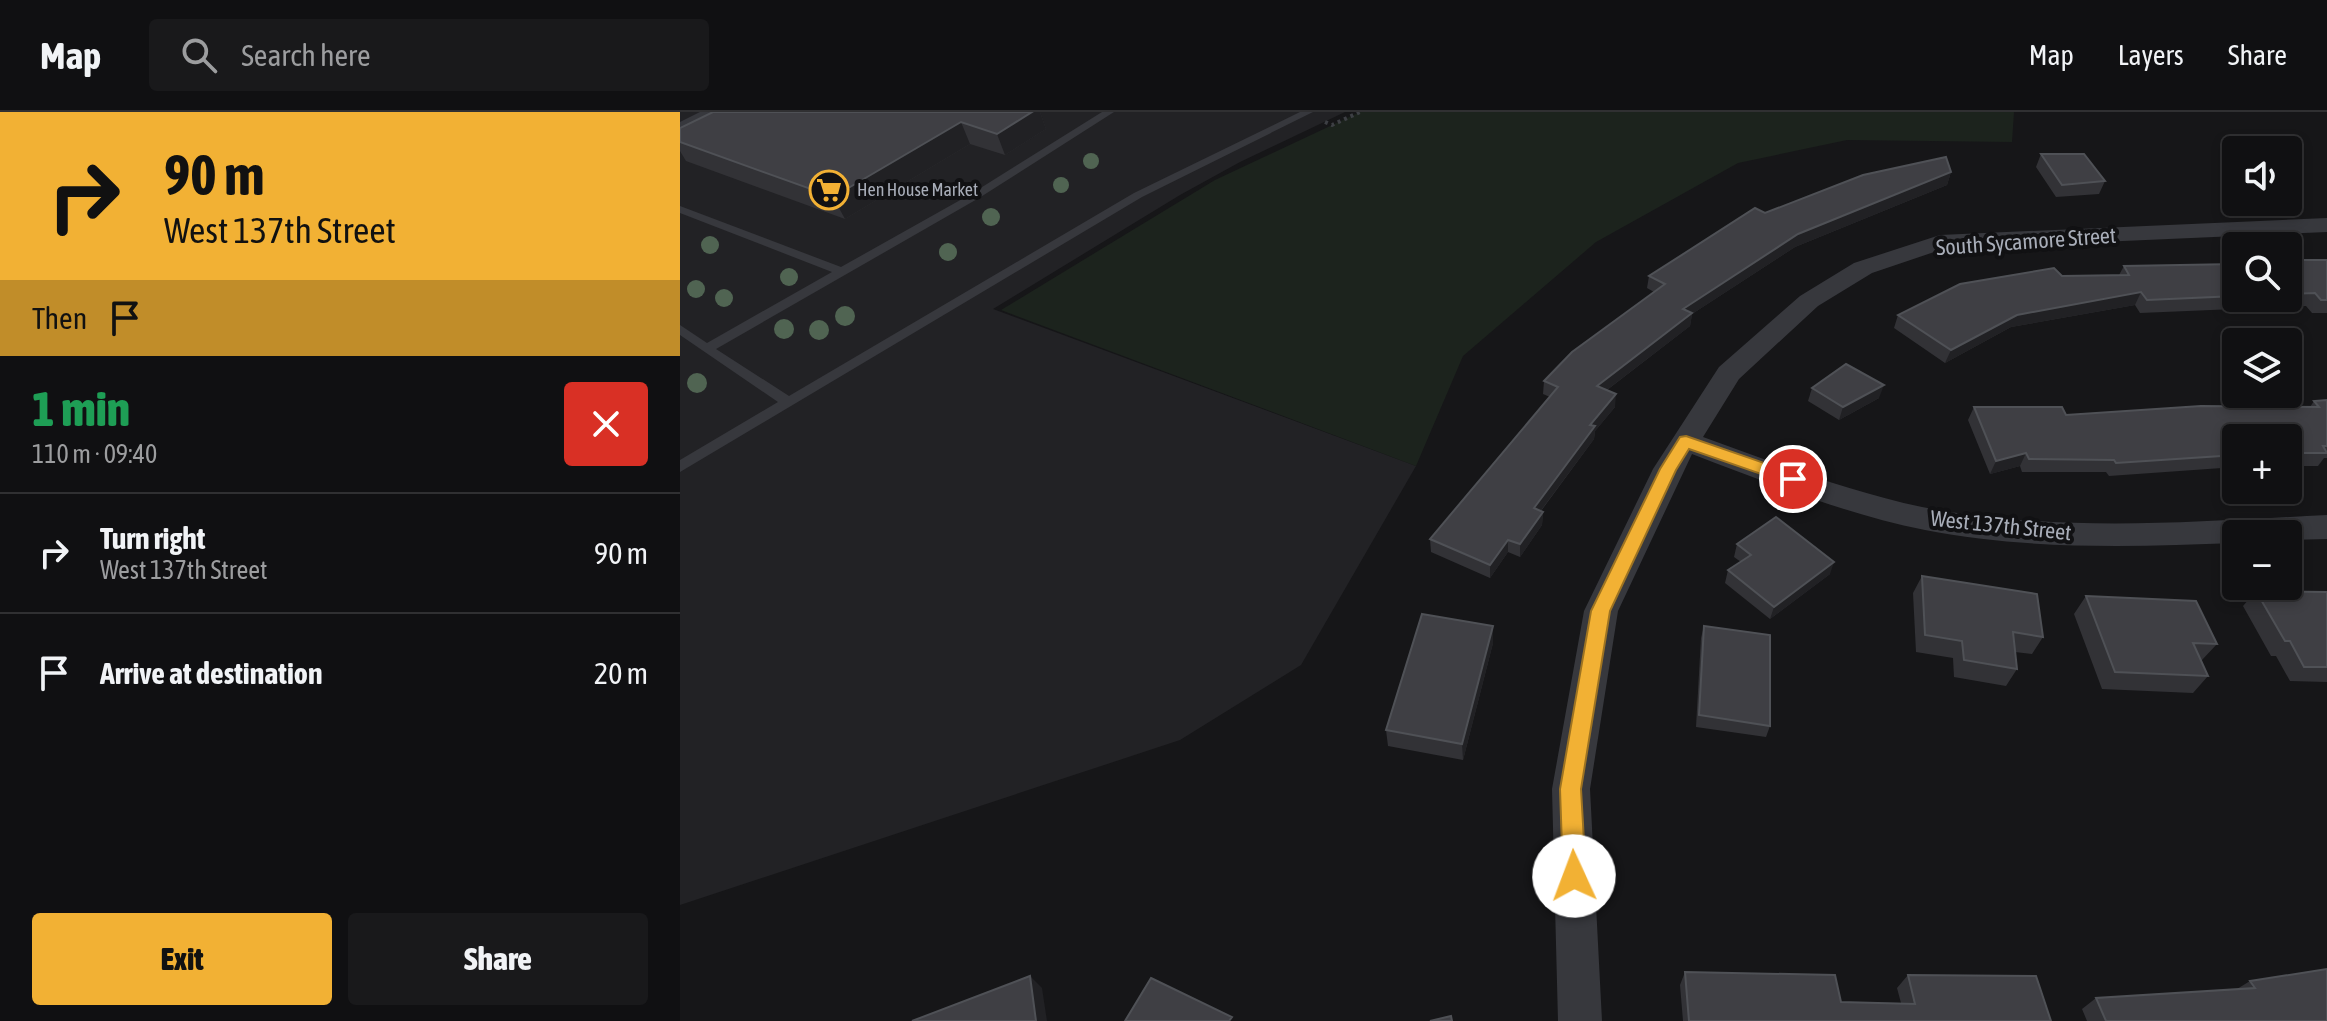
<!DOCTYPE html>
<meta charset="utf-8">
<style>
:root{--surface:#101012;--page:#19191b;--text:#f1f3f6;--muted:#9c9d9f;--line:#303032;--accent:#f2b134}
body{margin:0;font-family:"Asap Condensed",sans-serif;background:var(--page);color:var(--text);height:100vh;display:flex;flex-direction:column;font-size:30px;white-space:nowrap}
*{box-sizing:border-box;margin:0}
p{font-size:26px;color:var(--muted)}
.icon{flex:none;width:44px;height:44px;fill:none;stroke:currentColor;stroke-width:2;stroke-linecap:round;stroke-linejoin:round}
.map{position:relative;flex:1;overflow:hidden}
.details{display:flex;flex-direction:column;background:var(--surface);width:680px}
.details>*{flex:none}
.banner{background:#f2b134;color:#111;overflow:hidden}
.fabs{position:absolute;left:1542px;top:24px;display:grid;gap:16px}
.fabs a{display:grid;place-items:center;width:80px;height:80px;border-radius:8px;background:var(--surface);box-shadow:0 4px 12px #0003,0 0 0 2px var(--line);font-size:40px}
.pin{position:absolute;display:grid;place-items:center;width:68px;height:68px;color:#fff;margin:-34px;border:4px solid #fff;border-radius:50%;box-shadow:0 2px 8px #0007}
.me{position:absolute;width:88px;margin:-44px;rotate:358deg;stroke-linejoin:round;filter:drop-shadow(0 0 6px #0008)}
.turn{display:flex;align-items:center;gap:28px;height:168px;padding:0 32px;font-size:36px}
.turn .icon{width:104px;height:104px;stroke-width:2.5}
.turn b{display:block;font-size:56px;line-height:68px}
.then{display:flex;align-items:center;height:76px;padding:0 32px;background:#0003;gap:16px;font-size:30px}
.round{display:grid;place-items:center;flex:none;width:84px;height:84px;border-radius:8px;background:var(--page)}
.headline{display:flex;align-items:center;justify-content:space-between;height:136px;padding:0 32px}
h1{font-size:48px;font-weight:800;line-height:60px;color:#1e9e55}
.cta{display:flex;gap:16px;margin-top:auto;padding:16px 32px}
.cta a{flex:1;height:92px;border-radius:8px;background:var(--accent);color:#111;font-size:32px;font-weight:800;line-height:92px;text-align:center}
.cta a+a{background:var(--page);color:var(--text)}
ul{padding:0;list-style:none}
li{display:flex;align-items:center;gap:24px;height:120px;padding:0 32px;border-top:2px solid var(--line)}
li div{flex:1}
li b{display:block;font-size:30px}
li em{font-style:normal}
header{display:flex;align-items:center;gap:48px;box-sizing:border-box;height:112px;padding:0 40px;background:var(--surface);border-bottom:2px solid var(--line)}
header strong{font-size:38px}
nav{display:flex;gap:44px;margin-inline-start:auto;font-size:28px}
.search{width:560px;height:72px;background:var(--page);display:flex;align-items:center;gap:20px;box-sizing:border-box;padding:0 28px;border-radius:8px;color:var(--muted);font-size:30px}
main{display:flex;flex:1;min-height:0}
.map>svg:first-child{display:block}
.built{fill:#222225}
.green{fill:#1c231d}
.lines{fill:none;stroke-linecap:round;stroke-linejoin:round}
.path{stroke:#3d3f44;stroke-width:4;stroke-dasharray:3 4;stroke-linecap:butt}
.service{fill:#37383d;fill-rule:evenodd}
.minor{fill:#37383d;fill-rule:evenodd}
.tree{fill:#506452}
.wall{fill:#323236}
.shaded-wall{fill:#212124}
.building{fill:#3f3f44;stroke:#4f5156;stroke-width:2}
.route{fill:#f2b134;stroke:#9d7322;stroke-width:2}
.labels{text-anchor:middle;stroke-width:8;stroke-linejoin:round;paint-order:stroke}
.far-poi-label{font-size:18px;fill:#a8adb8;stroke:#111113;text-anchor:start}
.street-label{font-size:22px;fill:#a8adb8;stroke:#111113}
</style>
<header>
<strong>Map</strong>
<div class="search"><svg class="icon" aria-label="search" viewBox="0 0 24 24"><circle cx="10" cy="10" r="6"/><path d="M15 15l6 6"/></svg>Search here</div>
<nav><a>Map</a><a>Layers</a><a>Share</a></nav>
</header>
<main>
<section class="details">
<div class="banner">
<div class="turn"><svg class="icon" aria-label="right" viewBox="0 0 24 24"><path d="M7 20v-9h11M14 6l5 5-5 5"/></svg><div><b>90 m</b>West 137th Street</div></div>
<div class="then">Then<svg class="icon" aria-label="arrive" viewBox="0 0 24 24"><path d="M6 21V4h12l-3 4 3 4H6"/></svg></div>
</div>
<div class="headline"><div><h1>1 min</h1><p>110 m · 09:40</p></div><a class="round" style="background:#d93025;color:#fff"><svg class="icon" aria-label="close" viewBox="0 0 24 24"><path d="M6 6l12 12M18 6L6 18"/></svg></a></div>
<ul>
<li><svg class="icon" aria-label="right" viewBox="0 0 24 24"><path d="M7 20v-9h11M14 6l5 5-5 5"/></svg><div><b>Turn right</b><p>West 137th Street</p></div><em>90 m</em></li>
<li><svg class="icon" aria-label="arrive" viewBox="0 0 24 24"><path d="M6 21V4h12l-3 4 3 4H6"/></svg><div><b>Arrive at destination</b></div><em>20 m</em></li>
</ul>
<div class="cta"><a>Exit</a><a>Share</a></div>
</section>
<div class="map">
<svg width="1647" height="909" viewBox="0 0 1647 909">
<rect width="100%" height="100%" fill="#161618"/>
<!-- built -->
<path class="built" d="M0,0h665l-105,50 -60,33 -187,114 423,157 -115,199 -121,75 -500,165z"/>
<!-- green -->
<path class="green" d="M680,0h654l-2,30 -165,-2 -109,23 -142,79 -133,114 -47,110 -415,-156 214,-130z"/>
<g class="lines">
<!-- path -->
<path class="path" d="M645,10l7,3 28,-13"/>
<!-- service -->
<g class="service">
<path d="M20,0h13l-33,17v-7z"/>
<path d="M422,0h12l-135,86 -263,151 73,47 345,-203 166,-81h13l-171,85 -462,275v-12l98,-58 -98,-67v-10l27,18 125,-71 -152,-59v-7l161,61 130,-73z"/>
</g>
<!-- minor -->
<path class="minor" d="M1647,106v14l-384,17 -71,24 -54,33 -79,73 -36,58c72,26 144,54 219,70 133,26 271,15 405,8v24l-39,1v-6h-52v9c-104,4 -209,7 -311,-13 -80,-16 -157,-47 -233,-76l-74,157 -28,178 12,232h-44l-6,-232 32,-178 69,-142 66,-102 81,-71 54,-33 86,-28z"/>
</g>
<!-- trees -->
<g class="tree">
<circle cx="411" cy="49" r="8"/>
<circle cx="381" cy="73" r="8"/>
<circle cx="311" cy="105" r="9"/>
<circle cx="30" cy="133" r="9"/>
<circle cx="268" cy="140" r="9"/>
<circle cx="109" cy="165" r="9"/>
<circle cx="16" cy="177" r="9"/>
<circle cx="44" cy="186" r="9"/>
<circle cx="165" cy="204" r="10"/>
<circle cx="104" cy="217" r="10"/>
<circle cx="139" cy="218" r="10"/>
<circle cx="17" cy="271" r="10"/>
</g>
<!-- wall -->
<g class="wall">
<path d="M31,0h329l6,17 -41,26 -35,-11 -125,75 -159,-58 -6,-10v-23z"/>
<path d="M1361,42l64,27 -6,13 -43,3 -20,-30z"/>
<path d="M1271,60l-4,13 -152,62 -103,67 -2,12 -83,64 8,17 -20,24 -1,8 -53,72 2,1 -1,13 -22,32 -12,-5 -18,26 -59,-26 -1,-13 120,-142 -7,-3 1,-13 110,-89 -7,-4 2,-12 116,-63z"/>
<path d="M1608,148h39v53h-15l-6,-7 -166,7 -5,-8 -124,22 -66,36 -51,-35 4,-13 164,-39 57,-1 5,-9 112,-2v34h52z"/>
<path d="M1132,276l67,10 -40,22 -31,-19z"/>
<path d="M1647,288v58h-3l-6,8h-30v-28h-52v29l-127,9 -3,-4h-84l-2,-6 -30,8 -22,-54 6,-13 92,8 244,-8 4,-6z"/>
<path d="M1057,432l93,30 -60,45 -45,-36 3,-13 13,-8 -7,-5z"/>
<path d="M1242,464l121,61 -11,17 -17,-2 2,17 -11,17 -52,-9 -1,-19 -37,-6 -3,-59z"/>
<path d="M1576,479l71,1v90l-37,-1 -14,-25h-5l-28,-50z"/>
<path d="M1406,484l131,48 -16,17 7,15 -15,17 -91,-4 -28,-75z"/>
<path d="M1024,514l66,100 -4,11 -70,-10 5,-89z"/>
<path d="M813,531l-30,117 -75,-14 -2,-16z"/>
<path d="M1005,860l156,30 60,1 -4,-15 11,-13 143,46h-368l-3,-36z"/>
<path d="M1570,869l77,40h-240l-5,-12 14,-11 141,-9z"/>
</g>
<!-- shaded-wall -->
<g class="shaded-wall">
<path d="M352,0h8l6,17 -41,26 -8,-21z"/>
<path d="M281,10l9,22 -125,75 -12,-22z"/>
<path d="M1271,60l-4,13 -152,62 -103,67 -2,12 -95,73 2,-13 86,-77 115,-75z"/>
<path d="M1461,180l-6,13 -124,22 -66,36 6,-13 66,-35z"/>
<path d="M1204,273l-5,13 -40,22 4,-13z"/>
<path d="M936,282l-1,13 -20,24 -1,8 -61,82 1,-13 56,-83z"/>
<path d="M1346,341l-6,13 -30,8 6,-13z"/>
<path d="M863,400l-1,13 -22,32v-13z"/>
<path d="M828,428v12l-18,26v-13z"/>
<path d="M1154,450l-4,12 -60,45 4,-12z"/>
<path d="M813,514v17l-30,117 -1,-16z"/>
<path d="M350,864l12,12 5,33h-11z"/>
</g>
<!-- building -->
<g class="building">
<path d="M33,0h319l-35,22 -36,-12 -128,75 -153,-55v-14z"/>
<path d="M1361,42h43l21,27 -43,4z"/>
<path d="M1266,45l5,15 -153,62 -115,75 9,4 -95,73 19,8 -26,31 5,1 -61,82 9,4 -23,32 -12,-4 -18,25 -60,-26 128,-152 -14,-6 28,-29 93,-68 -16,-8 106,-68 10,5 98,-38z"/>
<path d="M1608,148h39v40h-6l-6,-7 -27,1z"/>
<path d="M1556,152v32l-89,4 -6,-8 -124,23 -66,35 -53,-35 62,-31 94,-16 8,8 67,-1 -5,-9z"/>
<path d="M1166,252l38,21 -41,22 -31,-19z"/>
<path d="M1647,288v46h-4l4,7h-39v-15h-52v17l-120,8 -2,-3 -85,-1 -3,-6 -30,8 -22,-54h88l4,8 135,-9 118,1 -5,-6z"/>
<path d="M1096,405l58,45 -60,45 -46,-37 23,-15 -14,-11z"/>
<path d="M1242,464l115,18 6,43 -30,-5 4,37 -53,-9 -2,-19 -37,-6z"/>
<path d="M1576,479l71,1v75h-23l-14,-26h-5z"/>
<path d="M1406,484l110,5 21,43 -24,-1 15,33 -93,-4z"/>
<path d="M742,502l71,12 -31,118 -76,-14z"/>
<path d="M1024,514l66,9v91l-71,-11z"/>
<path d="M1647,857v52h-221l-10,-23 159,-10 -5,-7z"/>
<path d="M1005,860l150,3 6,27 74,2 -7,-29 128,1 15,45h-362z"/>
<path d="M350,864l6,45h-124z"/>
<path d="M471,866l81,39 -3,4h-104z"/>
<path d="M771,904l1,5h-22z"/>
</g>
<!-- route -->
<path class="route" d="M1006,324l113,39 2,4 -8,6 -104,-36 -13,21 -66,141 -29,178 5,87 -4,8 -8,3 -8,-3 -3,-8 -3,-87 31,-178 69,-142 20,-32z"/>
<!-- icons -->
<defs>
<g id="supermarket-ring" transform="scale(2)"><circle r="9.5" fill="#111113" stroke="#f2b134" stroke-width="1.5"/><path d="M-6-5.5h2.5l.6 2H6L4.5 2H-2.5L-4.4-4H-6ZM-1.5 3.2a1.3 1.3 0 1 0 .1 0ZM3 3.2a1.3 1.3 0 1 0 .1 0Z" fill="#f2b134"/></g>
</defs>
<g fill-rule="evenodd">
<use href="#supermarket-ring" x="149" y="78"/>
</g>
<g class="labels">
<!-- far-poi labels -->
<g class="far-poi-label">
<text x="177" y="84">Hen House Market</text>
</g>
<!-- street labels -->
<g class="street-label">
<text transform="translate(1346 129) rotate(-4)" y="8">South Sycamore Street</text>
<text transform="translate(1321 413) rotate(6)" y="8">West 137th Street</text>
</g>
</g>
</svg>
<div class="fabs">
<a><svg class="icon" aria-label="sound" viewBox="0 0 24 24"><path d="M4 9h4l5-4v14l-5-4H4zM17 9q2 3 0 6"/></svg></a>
<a><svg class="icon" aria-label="search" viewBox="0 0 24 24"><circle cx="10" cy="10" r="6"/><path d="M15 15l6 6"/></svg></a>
<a><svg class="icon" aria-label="layers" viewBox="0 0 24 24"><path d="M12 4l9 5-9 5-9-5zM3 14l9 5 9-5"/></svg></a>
<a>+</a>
<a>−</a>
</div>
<div class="pin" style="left:1113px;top:367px;background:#d93025"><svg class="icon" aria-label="arrive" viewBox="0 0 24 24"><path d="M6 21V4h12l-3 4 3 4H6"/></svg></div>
<svg class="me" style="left:894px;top:764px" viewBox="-20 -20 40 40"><circle r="19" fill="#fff"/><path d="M0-13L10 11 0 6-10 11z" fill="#f2b134"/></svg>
</div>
</main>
